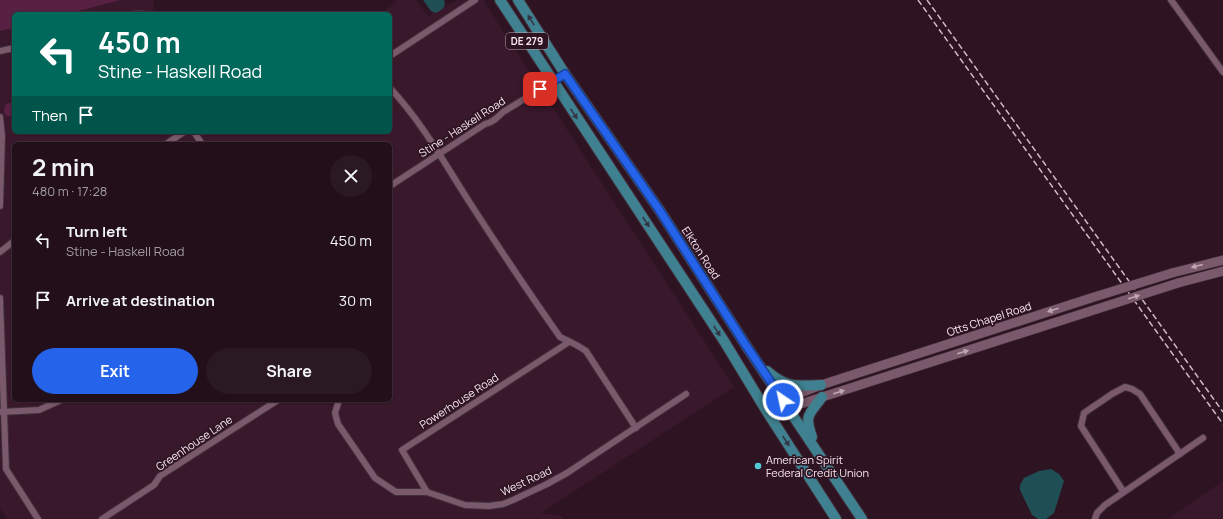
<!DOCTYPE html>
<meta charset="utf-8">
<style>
:root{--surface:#220f1a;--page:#2a1823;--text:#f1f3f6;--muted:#a29ca2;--line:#3f2f39;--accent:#2563eb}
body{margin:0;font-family:Manrope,sans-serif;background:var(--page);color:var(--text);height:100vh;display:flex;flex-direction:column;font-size:15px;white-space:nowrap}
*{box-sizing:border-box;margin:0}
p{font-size:13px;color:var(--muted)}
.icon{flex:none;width:22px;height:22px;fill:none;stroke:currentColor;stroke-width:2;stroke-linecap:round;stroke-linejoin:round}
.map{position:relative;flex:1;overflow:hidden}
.details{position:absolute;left:12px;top:142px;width:380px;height:260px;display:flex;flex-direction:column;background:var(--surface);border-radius:6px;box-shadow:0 1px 3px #0004,0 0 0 1px var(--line)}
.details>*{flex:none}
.banner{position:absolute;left:12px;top:12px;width:380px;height:122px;border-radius:6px;box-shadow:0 1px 3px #0004,0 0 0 1px var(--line);background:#00695c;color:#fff;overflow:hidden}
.pin{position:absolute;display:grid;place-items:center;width:34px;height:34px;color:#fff;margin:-17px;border-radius:8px;box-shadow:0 2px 6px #0006}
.me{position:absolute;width:44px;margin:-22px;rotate:326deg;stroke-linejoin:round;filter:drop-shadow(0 0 3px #0008)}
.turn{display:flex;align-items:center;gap:14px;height:84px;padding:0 20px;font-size:18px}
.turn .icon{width:52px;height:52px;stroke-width:2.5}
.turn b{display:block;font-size:28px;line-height:34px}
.then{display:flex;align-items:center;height:38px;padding:0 20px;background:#0003;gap:8px;font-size:15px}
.round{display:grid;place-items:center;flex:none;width:42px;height:42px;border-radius:21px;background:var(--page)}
.headline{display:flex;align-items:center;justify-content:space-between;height:68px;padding:0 20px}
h1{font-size:24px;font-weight:700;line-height:30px}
.primary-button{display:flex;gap:8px;margin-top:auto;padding:8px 20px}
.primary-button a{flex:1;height:46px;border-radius:24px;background:var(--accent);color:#fff;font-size:16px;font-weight:700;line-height:46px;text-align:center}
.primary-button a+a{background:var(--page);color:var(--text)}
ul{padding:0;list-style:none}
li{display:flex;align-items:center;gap:12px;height:60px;padding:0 20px}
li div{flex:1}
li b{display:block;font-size:15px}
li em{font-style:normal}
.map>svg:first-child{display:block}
.built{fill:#39182c;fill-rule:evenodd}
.green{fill:#582043}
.water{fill:#1f4f54}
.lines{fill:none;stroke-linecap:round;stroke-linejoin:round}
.minor-casing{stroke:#432f3a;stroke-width:8}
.secondary-casing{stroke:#432f3a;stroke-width:10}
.primary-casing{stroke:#432f3a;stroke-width:12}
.minor{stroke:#79596b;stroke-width:6}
.secondary{stroke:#79596b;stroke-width:9}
.primary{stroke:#3f8190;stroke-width:10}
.rail{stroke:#cfbbc6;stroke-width:1.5;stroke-dasharray:6 3;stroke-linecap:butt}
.secondary-bridge-casing{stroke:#432f3a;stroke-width:10;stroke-linecap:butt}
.secondary-bridge{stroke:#79596b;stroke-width:9}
.oneway{fill:#333544}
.oneway2{fill:#bfa7b4}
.route-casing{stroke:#184099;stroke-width:10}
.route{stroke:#2563eb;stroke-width:7}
.poi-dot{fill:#52cbd8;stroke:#2e1423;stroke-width:1.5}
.labels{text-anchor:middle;stroke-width:3.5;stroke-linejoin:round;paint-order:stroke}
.shield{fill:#2e1423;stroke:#bca7b2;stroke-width:1}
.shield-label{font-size:10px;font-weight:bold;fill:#f9e6f0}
.street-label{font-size:11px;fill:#f9e6f0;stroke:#2e1423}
.poi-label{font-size:11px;fill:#f9e6f0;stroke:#2e1423;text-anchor:start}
</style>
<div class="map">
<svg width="1223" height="519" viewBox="0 0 1223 519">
<rect width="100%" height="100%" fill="#2e1423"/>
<!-- built -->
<g class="built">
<path d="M121,0h32l3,14h-89z"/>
<path d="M397,0h19l12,16 29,-16h26l251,387 -193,126 22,3 -1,3h-555l-7,-11v-477l14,-3v104h376v-118h-8zM14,144h376v256h-376z"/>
<path d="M1223,481v38h-55z"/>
</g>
<!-- green -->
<g class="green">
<path d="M0,0h121l-54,14h-53v14l-14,3z"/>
<path d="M8,103l6,1v12l-1,1 -6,-1 -3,-3 1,-7z"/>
</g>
<!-- water -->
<g class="water">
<path d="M423,0h21c3,7 -3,11 -9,13l-4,-2z"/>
<path d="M1051,469l8,5 5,7 -10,32 -8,6h-8l-6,-4 -12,-25v-5l4,-7 15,-7z"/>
</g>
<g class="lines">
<!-- minor casing -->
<g class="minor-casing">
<g id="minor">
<path d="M1171,0l52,72"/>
<path d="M136,14h7"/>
<path d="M0,51l14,-3"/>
<path d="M390,56l85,-56"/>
<path d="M390,88c32,34 55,76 80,115 29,45 59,90 90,134 10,5 16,7 26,14l50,77"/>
<path d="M0,117l2,19 -2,70"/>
<path d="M194,132l8,12"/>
<path d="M166,144l18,-12"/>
<path d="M390,186l95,-62c7,-1 13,-7 18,-12l62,-38"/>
<path d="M0,252l14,-11"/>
<path d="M0,298l6,171 32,50"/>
<path d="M339,400l-4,13 3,11 37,54 21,14h31l38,13 24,1 14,-2 10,-4 34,-16 20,-11 119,-79"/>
<path d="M1,412l38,-2 22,-10"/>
<path d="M1123,491l-42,-65 3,-13 28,-19 13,-7 7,2 8,5 40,60"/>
<path d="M427,492l-25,-42 167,-108"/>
<path d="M102,519l52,-34 6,-9 118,-76"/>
<path d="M1095,519l2,-6 8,-8 98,-67"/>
</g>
</g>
<!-- secondary casing -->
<g class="secondary-casing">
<g id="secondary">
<path d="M1172,273l51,-13"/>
<path d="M1178,283l45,-12"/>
<path d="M764,407l57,-22 270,-87"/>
<path d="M770,417l18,-9 309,-99"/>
</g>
</g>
<!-- primary casing -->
<g class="primary-casing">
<g id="primary">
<path d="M500,0l224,341 40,66 72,112"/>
<path d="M518,0l47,74 95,137 85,133 117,175"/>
<path d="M767,371c19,17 30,15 54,14"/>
<path d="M812,437c-8,-23 -3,-22 10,-40"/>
</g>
</g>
<!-- minor -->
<use href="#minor" class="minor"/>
<!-- secondary -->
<use href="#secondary" class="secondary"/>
<!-- primary -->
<use href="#primary" class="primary"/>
<!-- rail -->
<g class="rail">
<path d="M918,0l305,424"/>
<path d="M927,0l296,412"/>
</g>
<!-- secondary-bridge casing -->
<g class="secondary-bridge-casing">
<g id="secondary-bridge">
<path d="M1091,298l81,-25"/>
<path d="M1097,309l81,-26"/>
</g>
</g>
<!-- secondary-bridge -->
<use href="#secondary-bridge" class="secondary-bridge"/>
</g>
<!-- one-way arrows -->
<defs><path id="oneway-solid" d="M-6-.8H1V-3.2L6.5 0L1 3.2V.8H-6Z"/></defs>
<g class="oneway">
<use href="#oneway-solid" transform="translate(531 20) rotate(-122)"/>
<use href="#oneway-solid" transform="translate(574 114) rotate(57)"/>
<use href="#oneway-solid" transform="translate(646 222) rotate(57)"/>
<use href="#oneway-solid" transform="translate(717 331) rotate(57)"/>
<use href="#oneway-solid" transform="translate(786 441) rotate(57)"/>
</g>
<g class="oneway2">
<use href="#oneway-solid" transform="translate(1197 266) rotate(166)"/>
<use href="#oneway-solid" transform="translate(1134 297) rotate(-18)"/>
<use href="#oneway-solid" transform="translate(1053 310) rotate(162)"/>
<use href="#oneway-solid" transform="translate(963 352) rotate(-18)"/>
<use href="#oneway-solid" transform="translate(839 392) rotate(-18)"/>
</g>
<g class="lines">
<!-- route casing -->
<g class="route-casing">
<path id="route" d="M540,89l25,-15 95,137 85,133 38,56"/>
</g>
<!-- route -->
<use href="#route" class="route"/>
</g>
<!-- markers -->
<circle class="poi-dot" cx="758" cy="466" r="4"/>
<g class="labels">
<!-- shield labels -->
<rect class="shield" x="506" y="33" width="42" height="16" rx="3"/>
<g class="shield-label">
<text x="527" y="45">DE 279</text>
</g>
<!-- street labels -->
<g class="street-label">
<text transform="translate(462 127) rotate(-33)" y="4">Stine - Haskell Road</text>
<text transform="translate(701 253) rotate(57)" y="4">Elkton Road</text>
<text transform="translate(989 319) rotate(-18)" y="4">Otts Chapel Road</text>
<text transform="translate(459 401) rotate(-33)" y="4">Powerhouse Road</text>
<text transform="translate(194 443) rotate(-34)" y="4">Greenhouse Lane</text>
<text transform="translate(526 481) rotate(-25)" y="4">West Road</text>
</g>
<!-- poi labels -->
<g class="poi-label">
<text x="766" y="464">American Spirit<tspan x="766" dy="13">Federal Credit Union</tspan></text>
</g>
</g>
</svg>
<div class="pin" style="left:540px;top:89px;background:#d93025"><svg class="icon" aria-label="arrive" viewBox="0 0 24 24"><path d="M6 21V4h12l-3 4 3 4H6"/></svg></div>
<svg class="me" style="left:783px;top:400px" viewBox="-20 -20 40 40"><circle r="17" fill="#2563eb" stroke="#fff" stroke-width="3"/><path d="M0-11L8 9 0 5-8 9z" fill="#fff"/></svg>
<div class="banner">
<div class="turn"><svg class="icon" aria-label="left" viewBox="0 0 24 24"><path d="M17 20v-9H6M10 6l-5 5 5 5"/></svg><div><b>450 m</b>Stine - Haskell Road</div></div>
<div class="then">Then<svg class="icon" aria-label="arrive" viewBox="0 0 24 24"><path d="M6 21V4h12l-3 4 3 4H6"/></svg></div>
</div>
<section class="details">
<div class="headline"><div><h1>2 min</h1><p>480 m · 17:28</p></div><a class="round"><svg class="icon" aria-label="close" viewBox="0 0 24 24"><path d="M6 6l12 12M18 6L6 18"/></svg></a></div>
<ul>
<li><svg class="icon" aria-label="left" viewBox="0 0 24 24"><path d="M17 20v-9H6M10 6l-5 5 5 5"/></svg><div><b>Turn left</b><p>Stine - Haskell Road</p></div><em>450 m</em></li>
<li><svg class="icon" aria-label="arrive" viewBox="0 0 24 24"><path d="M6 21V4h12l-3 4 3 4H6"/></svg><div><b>Arrive at destination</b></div><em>30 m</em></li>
</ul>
<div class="primary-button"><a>Exit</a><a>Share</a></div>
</section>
</div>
